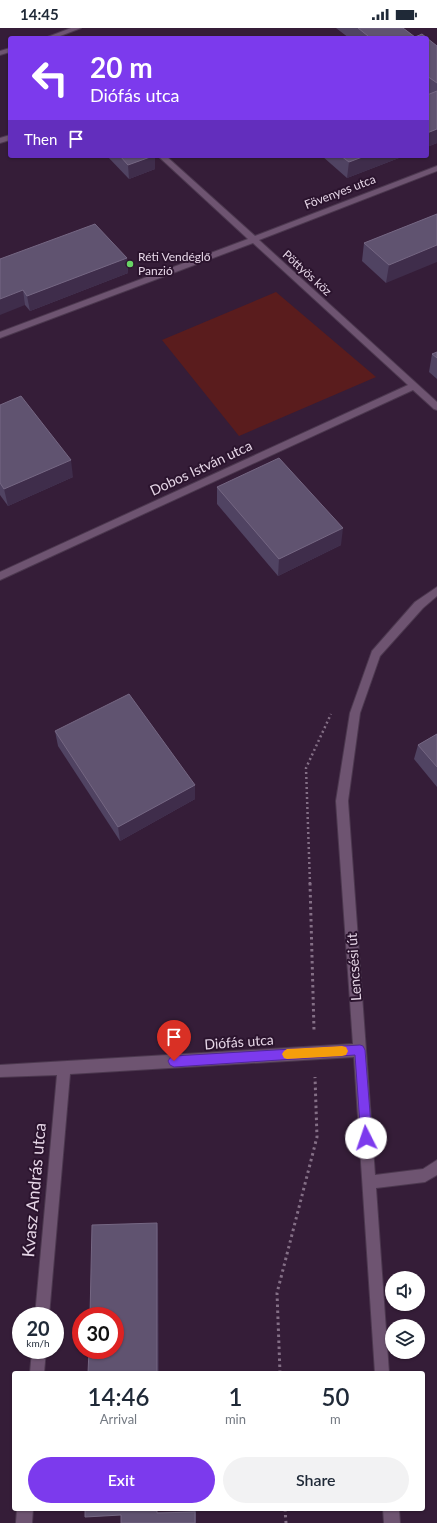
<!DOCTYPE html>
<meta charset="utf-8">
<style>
:root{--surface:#fff;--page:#f2f2f3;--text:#1f2937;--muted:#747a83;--accent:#7c3aed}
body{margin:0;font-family:Lato,sans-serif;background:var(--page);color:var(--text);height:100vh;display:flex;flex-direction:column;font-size:15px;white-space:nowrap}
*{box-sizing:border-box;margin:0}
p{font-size:13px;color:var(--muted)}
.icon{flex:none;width:22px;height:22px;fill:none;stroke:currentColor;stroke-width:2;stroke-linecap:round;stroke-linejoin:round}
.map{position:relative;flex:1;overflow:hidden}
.details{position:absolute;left:12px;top:1343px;width:413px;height:140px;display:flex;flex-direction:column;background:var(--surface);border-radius:4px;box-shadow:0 1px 3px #0004}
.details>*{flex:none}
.top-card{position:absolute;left:8px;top:8px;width:421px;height:122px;border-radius:4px;box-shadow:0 1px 3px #0004;background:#7c3aed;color:#fff;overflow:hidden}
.controls{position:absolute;left:385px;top:1243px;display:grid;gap:8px}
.controls a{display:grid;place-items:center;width:40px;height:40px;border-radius:50%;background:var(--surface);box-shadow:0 1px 3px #0004;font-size:20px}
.speed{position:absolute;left:12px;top:1279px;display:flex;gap:8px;font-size:20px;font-weight:700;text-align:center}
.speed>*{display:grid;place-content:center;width:52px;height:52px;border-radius:50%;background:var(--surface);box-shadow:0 1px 3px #0004;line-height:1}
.speed small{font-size:10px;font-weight:400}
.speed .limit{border:6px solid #d22;background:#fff;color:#111}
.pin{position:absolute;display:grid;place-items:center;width:34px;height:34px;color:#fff;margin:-41px -17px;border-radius:50% 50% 50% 0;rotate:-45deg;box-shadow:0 0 4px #0007}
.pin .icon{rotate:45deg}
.me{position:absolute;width:44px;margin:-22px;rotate:356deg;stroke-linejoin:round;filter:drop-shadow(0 0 3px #0008)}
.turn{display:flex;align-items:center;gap:14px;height:84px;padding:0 16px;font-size:18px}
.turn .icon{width:52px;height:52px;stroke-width:2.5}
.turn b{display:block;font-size:28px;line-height:34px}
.then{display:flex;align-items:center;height:38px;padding:0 16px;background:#0003;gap:8px;font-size:15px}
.eta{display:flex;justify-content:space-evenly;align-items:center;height:68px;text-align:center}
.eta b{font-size:24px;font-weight:600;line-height:28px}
.cta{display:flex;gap:8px;margin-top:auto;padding:8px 16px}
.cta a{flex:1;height:46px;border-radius:24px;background:var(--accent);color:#fff;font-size:16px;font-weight:600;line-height:46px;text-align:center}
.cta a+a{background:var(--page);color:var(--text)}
.status{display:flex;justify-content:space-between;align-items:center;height:28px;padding:0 20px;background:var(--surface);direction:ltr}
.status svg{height:11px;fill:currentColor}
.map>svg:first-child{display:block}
.green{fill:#5a1c1d}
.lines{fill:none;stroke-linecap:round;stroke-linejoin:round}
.minor-casing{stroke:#4c384f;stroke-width:2}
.path-far1{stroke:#846f86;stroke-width:2.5;stroke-dasharray:2 3;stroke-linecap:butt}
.path{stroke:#846f86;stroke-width:3;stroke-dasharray:2.5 3.5;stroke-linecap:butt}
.minor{fill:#6e5471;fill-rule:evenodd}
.wall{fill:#504362}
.shaded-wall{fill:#3f2d4b}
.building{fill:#605370;stroke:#756783}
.route{fill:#7c3aed;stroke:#51269a}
.slow{fill:#f59e0b}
.poi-dot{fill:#68d465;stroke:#2b142e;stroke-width:1.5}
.labels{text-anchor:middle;stroke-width:4;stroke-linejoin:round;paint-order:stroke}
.far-street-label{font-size:12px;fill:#e6d6e7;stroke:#2b142e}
.far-poi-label{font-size:12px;fill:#e6d6e7;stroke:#2b142e;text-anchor:start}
.street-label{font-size:14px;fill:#e6d6e7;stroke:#2b142e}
.near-street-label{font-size:17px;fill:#e6d6e7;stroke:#2b142e}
</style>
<div class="status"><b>14:45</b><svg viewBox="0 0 49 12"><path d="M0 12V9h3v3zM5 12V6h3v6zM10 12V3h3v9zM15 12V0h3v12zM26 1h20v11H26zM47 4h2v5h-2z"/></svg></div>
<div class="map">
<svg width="437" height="1495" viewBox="0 0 437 1495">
<rect width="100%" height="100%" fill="#351d38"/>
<!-- green -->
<path class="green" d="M276,264l100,85 -137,59 -77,-96z"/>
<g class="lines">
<!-- minor casing -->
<g class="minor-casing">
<g id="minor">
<path d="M71,0h10l-26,10h-10z"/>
<path d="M10,20v4l-10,3v-4z"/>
<path d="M10,107v5l-10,3v-5z"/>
<path d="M158,128h8l89,80 182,-70v5l-178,69 178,162v8l-3,-1 -21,-19 -413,190v-8l408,-187 -155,-142 -253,95v-6l248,-93z"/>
<path d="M437,559v9l-14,12 -43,48 -20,57 -12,88 27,374 48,-6 14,-9v15l-12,7 -49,6 13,185h-14l-21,-316 -284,17 -21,242h-14l22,-241 -57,2v-12l353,-21 -17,-243 14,-88 22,-62 43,-49z"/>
<path d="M32,1322h14l-2,23h-14z"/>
<path d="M17,1481h16l-1,14h-16z"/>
<path d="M383,1481h16l1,14h-16z"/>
</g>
</g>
<!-- path-far1 -->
<path class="path-far1" d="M310,856l-4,-116 25,-54"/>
<!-- path -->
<g class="path">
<path d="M310,855l4,147"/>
<path d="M280,1345l-3,-80 40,-156 -2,-60"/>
<path d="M285,1481l1,14"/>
</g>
<!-- minor -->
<use href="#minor" class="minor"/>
</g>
<!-- wall -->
<g class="wall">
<path d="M336,0h67l12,9 12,1h-78z"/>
<path d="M427,10l10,8v97l-10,4 2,-53 -2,-1z"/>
<path d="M107,128h48v13l-26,10z"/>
<path d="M322,128h82l-57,22z"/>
<path d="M437,186l-51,69 -24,-22 2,-18z"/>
<path d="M127,230l1,15 -98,38 -5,-6 -25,-46z"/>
<path d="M437,324v27l-8,-7 3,-18z"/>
<path d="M0,377l73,72 -65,29 -8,-11z"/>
<path d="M217,459l124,58 -63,31 -61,-72z"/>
<path d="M55,703l140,54v14l-75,42 -62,-95z"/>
<path d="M437,706v53l-23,-28 4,-14z"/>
<path d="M196,1483v12l-75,-8 38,-3z"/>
</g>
<!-- shaded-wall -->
<g class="shaded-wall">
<path d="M437,101v14l-10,4v-14z"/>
<path d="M153,128h2v13l-26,10 -1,-14z"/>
<path d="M365,128h39l-57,22 2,-16z"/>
<path d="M437,217v17l-51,21 3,-18z"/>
<path d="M127,230l1,15 -98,38 -3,-15z"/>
<path d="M23,262l2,15 -25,10v-16z"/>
<path d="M71,432l2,17 -65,29 -4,-17z"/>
<path d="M343,500l-2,17 -63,31 1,-17z"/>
<path d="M195,757v14l-75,42 -2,-14z"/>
<path d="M157,1195l1,6 1,144h-2z"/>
</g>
<!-- building -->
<g class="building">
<path d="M358,0h45l12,9 7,-3 5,4h-64l5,-2z"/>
<path d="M427,10l10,8v37l-10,-7z"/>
<path d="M437,63v38l-10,4v-38z"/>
<path d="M120,128h33l-25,9z"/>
<path d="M341,128h24l-16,6z"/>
<path d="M437,186v31l-48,20 -25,-22z"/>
<path d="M95,196l32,34 -100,38 -4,-6 -23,9v-40z"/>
<path d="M437,324v6l-5,-4z"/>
<path d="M21,368l50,64 -67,29 -4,-6v-78z"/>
<path d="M279,430l64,70 -64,31 -62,-72z"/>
<path d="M129,666l66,91 -77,42 -63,-96z"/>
<path d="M437,706v33l-19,-22z"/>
<path d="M157,1195v150h-69l1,-23h26v-34h-25l2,-91z"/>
<path d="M85,1481h72v4l38,-1v11h-74v-8l-36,2z"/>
</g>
<!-- route -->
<path class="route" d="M360,1017l3,1 2,4 7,88 -2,4 -4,1 -4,-1 -1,-4 -6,-83 -181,12 -4,-2 -2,-4 2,-3 4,-2z"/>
<!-- slow -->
<path class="slow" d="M342,1018l4,1 2,4 -2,4 -4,1 -55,3 -3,-1 -2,-4 2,-3 3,-2z"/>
<!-- markers -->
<circle class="poi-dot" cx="130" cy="236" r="4"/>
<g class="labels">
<!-- far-street labels -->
<g class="far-street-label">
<text transform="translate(340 164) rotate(-21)" y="4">Fövenyes utca</text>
<text transform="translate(307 245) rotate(42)" y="4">Pöttyös köz</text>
</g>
<!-- far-poi labels -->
<g class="far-poi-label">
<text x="138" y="233">Réti Vendéglő<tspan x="138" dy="14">Panzió</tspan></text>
</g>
<!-- street labels -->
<g class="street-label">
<text transform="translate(201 440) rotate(-25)" y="5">Dobos István utca</text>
<text transform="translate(354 939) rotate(-94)" y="5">Lencsési út</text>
<text transform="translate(239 1014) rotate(-4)" y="5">Diófás utca</text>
</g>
<!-- near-street labels -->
<g class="near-street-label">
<text transform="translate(34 1162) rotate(-85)" y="6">Kvasz András utca</text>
</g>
</g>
</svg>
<div class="controls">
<a><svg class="icon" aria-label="sound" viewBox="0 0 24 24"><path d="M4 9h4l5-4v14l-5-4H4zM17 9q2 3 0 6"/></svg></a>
<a><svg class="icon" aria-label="layers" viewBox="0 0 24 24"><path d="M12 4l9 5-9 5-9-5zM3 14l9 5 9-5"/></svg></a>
</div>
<div class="speed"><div>20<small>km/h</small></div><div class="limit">30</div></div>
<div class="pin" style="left:174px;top:1033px;background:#d93025"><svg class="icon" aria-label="arrive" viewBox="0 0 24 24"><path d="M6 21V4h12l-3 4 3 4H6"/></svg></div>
<svg class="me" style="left:366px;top:1110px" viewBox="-20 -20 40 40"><circle r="19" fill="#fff"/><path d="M0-13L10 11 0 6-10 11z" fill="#7c3aed"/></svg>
<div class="top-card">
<div class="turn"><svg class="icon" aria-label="left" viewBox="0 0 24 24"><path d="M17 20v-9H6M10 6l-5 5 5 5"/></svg><div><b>20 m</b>Diófás utca</div></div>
<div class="then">Then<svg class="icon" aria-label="arrive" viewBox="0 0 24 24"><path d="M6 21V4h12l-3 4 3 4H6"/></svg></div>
</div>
<section class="details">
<div class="eta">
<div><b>14:46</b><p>Arrival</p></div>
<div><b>1</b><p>min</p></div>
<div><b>50</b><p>m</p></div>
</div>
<div class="cta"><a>Exit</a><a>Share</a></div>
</section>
</div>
